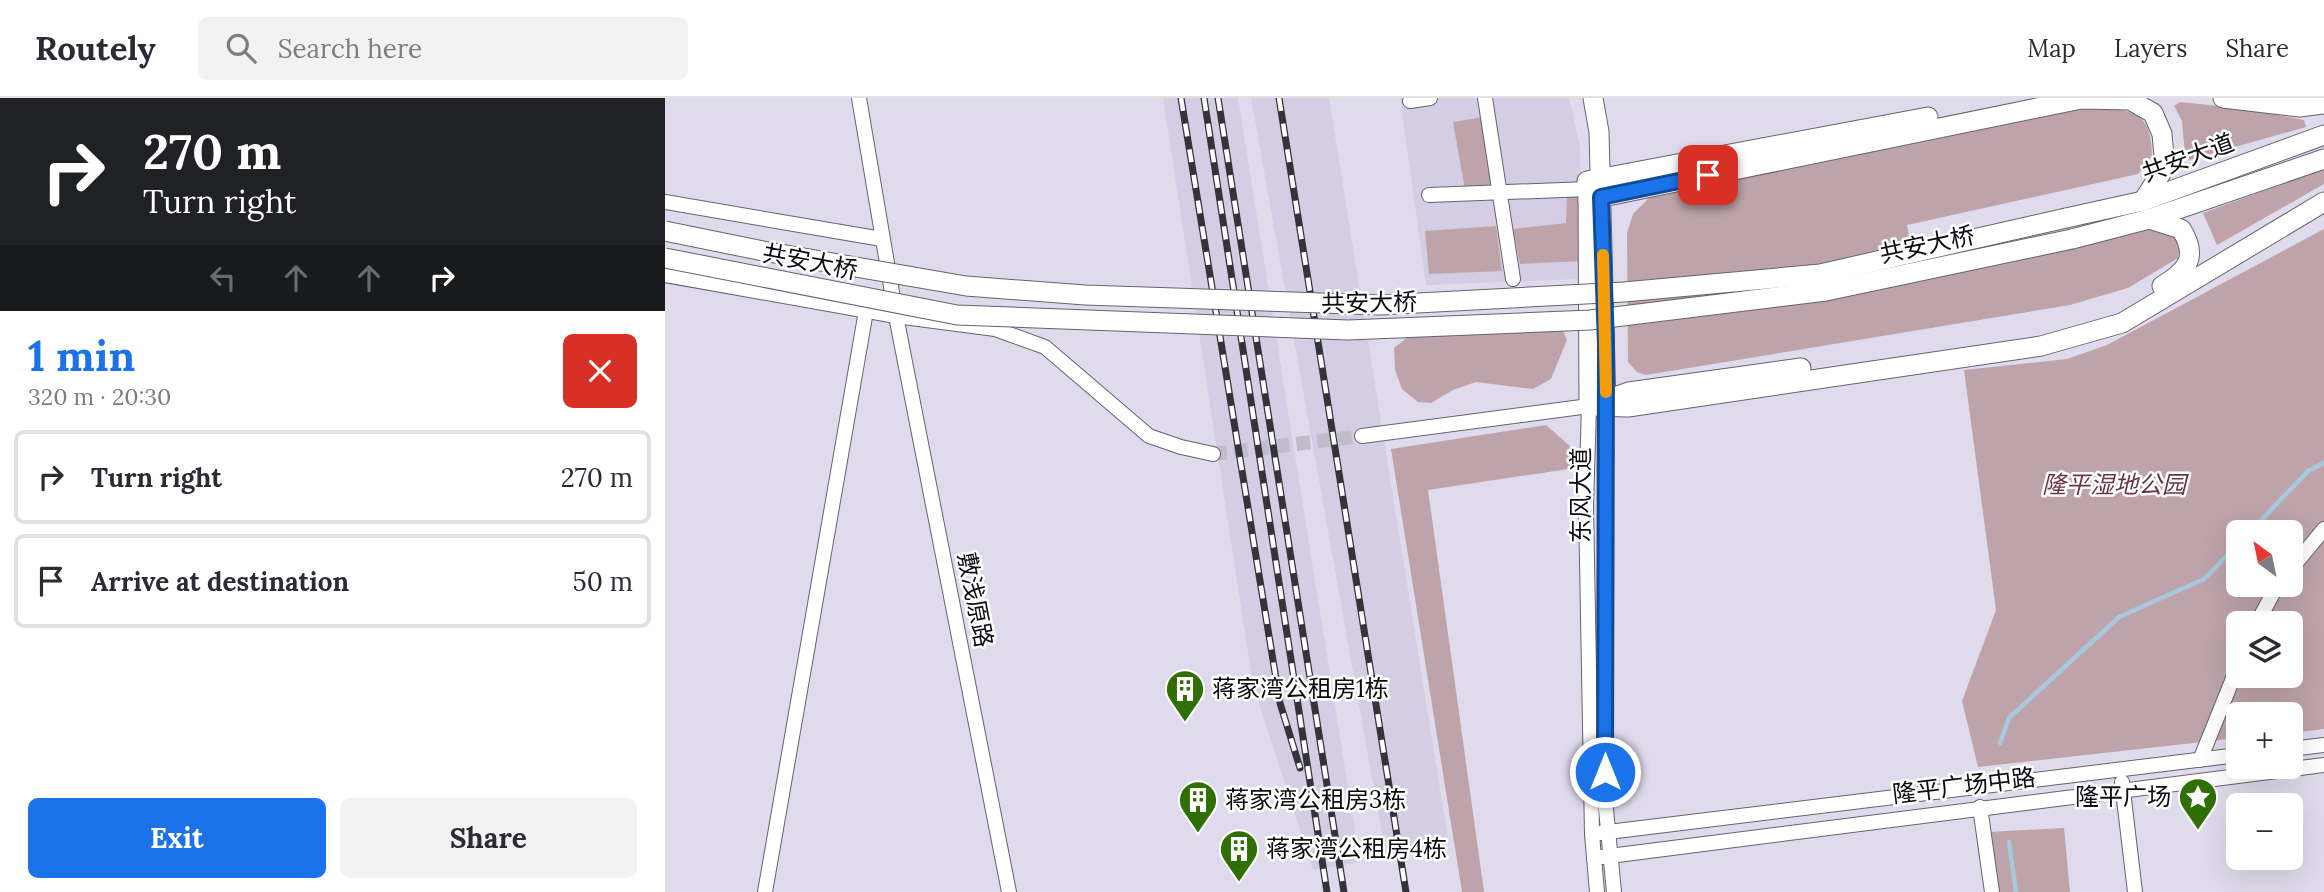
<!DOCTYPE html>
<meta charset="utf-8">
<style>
:root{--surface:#fff;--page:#f2f2f3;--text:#2b2b33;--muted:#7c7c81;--line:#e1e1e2;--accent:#1a73e8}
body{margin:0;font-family:Lora,"Noto Sans SC",serif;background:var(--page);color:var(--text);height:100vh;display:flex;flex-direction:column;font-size:26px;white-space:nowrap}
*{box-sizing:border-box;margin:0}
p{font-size:23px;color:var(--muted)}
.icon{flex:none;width:38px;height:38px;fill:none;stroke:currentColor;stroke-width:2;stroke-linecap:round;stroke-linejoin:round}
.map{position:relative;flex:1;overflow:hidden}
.drawer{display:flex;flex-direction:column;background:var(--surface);width:665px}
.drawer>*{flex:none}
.hud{background:#202124;color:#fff;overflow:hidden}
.needle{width:46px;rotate:327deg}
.tools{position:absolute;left:1561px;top:422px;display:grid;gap:14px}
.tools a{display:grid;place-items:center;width:77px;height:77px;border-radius:10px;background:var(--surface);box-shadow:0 7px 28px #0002;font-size:35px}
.pin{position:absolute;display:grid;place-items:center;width:60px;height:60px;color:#fff;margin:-30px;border-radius:14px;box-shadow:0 4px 10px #0006}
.me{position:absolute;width:77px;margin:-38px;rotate:0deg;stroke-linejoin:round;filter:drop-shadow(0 0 5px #0008)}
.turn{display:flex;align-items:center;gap:24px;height:147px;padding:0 28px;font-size:32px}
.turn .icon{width:91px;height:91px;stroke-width:2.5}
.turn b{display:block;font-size:49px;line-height:60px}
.lanes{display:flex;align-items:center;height:66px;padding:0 28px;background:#0003;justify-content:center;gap:35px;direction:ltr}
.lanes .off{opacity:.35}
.round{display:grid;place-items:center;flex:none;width:74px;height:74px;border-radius:10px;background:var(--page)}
.overview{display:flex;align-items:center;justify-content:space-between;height:119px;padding:0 28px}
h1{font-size:42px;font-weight:700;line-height:52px;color:var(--accent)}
.primary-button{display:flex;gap:14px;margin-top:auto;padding:14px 28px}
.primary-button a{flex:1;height:80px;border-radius:10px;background:var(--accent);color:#fff;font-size:28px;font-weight:700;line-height:80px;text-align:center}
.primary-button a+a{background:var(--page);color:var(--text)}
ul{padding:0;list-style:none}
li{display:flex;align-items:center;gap:21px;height:94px;margin:0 14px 10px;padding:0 14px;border:4px solid var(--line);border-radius:10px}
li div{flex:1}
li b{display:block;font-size:26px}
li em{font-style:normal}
header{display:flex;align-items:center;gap:42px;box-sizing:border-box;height:98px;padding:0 35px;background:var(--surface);border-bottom:2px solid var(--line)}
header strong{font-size:33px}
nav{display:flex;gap:38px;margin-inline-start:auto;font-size:24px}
.search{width:490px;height:63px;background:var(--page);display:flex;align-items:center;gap:18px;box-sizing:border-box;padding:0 24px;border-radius:10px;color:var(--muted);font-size:26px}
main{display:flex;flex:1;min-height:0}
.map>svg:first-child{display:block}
.built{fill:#d4cde4}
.green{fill:#bea4aa;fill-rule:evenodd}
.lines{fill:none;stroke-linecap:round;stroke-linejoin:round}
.stream{stroke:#a7c9de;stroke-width:4.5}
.minor-tunnel{stroke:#c0bccb;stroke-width:14;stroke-dasharray:14 7;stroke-linecap:butt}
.minor-casing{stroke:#656270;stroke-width:16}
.major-casing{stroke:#656270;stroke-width:21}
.minor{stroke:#fff;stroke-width:14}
.major{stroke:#fff;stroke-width:19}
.rail-casing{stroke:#34323a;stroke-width:7}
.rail{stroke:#fff;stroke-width:4.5;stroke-dasharray:13;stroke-linecap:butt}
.major-bridge-casing{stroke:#656270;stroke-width:21;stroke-linecap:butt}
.major-bridge{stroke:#fff;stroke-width:19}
.route-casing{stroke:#114b97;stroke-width:18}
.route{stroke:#1a73e8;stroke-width:12}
.slow{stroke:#f59e0b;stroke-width:12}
.labels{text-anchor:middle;stroke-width:5;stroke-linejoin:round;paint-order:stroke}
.street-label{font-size:24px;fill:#0c0b10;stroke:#fff}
.park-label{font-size:24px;font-style:italic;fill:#693544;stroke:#fff}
.poi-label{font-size:24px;fill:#0c0b10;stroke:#fff;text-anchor:start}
</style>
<header>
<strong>Routely</strong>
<div class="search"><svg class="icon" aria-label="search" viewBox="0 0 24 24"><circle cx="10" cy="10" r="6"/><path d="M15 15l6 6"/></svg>Search here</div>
<nav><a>Map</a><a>Layers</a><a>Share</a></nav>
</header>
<main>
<section class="drawer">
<div class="hud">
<div class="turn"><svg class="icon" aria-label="right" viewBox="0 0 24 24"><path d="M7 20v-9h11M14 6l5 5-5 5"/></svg><div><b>270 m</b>Turn right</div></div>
<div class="lanes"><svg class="icon off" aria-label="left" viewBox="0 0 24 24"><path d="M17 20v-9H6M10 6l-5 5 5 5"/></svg><svg class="icon off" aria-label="ahead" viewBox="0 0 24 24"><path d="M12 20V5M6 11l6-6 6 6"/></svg><svg class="icon off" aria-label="ahead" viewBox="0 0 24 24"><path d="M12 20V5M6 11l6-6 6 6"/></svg><svg class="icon" aria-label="right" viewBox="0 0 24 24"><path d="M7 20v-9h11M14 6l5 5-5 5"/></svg></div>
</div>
<div class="overview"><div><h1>1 min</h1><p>320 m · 20:30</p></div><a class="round" style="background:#d93025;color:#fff"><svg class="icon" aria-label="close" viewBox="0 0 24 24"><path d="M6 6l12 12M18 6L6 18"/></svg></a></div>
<ul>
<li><svg class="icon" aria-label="right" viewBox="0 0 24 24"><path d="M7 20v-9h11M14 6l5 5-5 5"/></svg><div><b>Turn right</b></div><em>270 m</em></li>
<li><svg class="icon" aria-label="arrive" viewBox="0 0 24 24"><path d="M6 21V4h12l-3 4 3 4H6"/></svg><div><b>Arrive at destination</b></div><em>50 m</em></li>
</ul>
<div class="primary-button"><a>Exit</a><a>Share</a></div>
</section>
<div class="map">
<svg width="1659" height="794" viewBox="0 0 1659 794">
<rect width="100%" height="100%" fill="#e0dbec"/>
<!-- built -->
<g class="built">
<path d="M498,0h75l122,764 -47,8 -60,-185z"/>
<path d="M586,0h78l120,747 -63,12z"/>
<path d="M735,0h169l11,48 2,133 -156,6z"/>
</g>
<!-- green -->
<g class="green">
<path d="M1515,4l68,7 56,11 2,7 -117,33 -4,-5 -3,-34 -8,-15z"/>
<path d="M1426,6c40,9 61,4 61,52l-14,18 -231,51 10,54 224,-52 34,10 5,8 -2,13 -50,30 -58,17 -424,70 -9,-3 -9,-10 -1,-129 6,-19 16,-16z"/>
<path d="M818,19l11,68 -29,5 -12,-68z"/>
<path d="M1659,71v15l-107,61 -14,-32z"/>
<path d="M915,96l2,67 -62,3 -7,-35 53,-6 1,-28z"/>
<path d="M831,128l6,45 -73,3 -4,-43z"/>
<path d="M1659,131v500l-33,4v-19h-53v24l-260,29 -16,-66 34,-91 -32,-240 103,-11 40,-14zM1573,434h53v52h-53zM1573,525h53v53h-53z"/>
<path d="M898,233l4,9 -16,39 -18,10 -57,-7 -23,8 -22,13 -13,-1 -16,-13 -7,-19 -1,-22 15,-12z"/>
<path d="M881,327l24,21 5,22 -147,22 56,402h-22l-71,-443z"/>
<path d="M1399,730l6,64h-73l-9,-60z"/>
</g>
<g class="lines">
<!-- stream -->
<g class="stream">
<path d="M1585,434l58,-61 16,-8"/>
<path d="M1335,645l9,-25 110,-101 85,-38 34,-35"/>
<path d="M1344,744l7,50"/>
</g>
<!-- minor-tunnel -->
<path class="minor-tunnel" d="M548,356l149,-18"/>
<!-- minor casing -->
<g class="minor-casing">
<g id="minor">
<path d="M194,0l37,218 113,576"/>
<path d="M820,0l28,181"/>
<path d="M745,3l20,-3"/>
<path d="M764,97l159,-6"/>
<path d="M0,104l217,37"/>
<path d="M0,177l231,41 99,13 50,18 104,89 32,11 32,7"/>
<path d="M941,308l-1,393 9,93"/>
<path d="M697,338l227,-30 -3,100 6,328 5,58"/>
<path d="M1626,471l33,-40"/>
<path d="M1592,525l21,-39"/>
<path d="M1626,651l33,-4"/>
<path d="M1535,662l38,-94"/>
<path d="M1457,684l13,110"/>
<path d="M1315,709l12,85"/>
<path d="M927,736l646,-79"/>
<path d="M929,760l730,-93"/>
<path d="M100,794l101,-581"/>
</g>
</g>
<!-- major casing -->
<g class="major-casing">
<g id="major">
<path d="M928,0l6,34 7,274"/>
<path d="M1558,0l76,9 25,-3"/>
<path d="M922,83l341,-64"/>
<path d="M923,91l1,217"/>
<path d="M923,102l493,-101 49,1 23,13 9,21 3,33 -22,34"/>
<path d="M1401,120l77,-17 181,-66"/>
<path d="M1484,121l32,10c18,28 6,42 -19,57"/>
<path d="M1407,141l77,-20 175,-60"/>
<path d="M939,303l25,-9 172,-24"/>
<path d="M924,308l39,1 413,-61 81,-23 202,-121"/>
</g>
</g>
<!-- minor -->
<use href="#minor" class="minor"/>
<!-- major -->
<use href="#major" class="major"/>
<!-- rail casing -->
<g class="rail-casing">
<g id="rail">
<path d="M516,0l99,605 20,65"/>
<path d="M539,0l123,794"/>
<path d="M553,0l126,794"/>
<path d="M614,0l127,794"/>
</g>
</g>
<!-- rail -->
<use href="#rail" class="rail"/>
<!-- major-bridge casing -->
<g class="major-bridge-casing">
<g id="major-bridge">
<path d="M0,133l98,20 203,35 119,9 295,10 244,-13 196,-18 246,-56"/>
<path d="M0,160l292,57 391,15 242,-10 236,-29 246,-52"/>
</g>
</g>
<!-- major-bridge -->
<use href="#major-bridge" class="major-bridge"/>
</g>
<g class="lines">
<!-- route casing -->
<g class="route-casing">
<path id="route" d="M940,674l1,-427 -5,-148 107,-22"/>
</g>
<!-- route -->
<use href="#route" class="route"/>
<!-- slow -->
<path class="slow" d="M938,157l3,137"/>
</g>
<!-- icons -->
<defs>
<g id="building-pin" transform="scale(2.0125)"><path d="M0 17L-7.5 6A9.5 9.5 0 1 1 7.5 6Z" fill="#306f03" stroke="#fff"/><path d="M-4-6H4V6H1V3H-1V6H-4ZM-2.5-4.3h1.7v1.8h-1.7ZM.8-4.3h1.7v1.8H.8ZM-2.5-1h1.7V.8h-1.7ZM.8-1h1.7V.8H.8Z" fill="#fff"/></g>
<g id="sight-pin" transform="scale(2.0125)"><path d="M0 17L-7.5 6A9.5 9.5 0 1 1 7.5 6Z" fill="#306f03" stroke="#fff"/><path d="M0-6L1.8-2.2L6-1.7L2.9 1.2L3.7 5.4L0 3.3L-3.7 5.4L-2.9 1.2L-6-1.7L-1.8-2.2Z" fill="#fff"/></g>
</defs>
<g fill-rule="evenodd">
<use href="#building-pin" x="520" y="591"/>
<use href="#sight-pin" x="1533" y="699"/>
<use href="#building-pin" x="533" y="702"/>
<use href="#building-pin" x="574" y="751"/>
</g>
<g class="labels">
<!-- street labels -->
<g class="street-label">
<text transform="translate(1523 60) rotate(-20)" y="8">共安大道</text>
<text transform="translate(1262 147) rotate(-12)" y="8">共安大桥</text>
<text transform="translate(145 164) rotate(11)" y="8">共安大桥</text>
<text transform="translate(704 205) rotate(-1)" y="8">共安大桥</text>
<text transform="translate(916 397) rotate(-90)" y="8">东风大道</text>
<text transform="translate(310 502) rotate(79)" y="8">敷浅原路</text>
<text transform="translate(1299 688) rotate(-7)" y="8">隆平广场中路</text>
</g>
<!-- park labels -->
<g class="park-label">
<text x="1449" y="395">隆平湿地公园</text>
</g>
<!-- poi labels -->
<g class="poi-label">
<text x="547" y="599">蒋家湾公租房1栋</text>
<text x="1506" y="707" text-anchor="end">隆平广场</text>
<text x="560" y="710">蒋家湾公租房3栋</text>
<text x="601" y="759">蒋家湾公租房4栋</text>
</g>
</g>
</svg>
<div class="tools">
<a><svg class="needle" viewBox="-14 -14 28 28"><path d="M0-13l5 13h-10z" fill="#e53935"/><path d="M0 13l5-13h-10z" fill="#7c7c81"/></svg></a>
<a><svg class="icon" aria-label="layers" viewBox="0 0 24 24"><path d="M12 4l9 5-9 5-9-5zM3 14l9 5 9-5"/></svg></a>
<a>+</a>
<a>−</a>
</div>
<div class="pin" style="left:1043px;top:77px;background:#d93025"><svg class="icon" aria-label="arrive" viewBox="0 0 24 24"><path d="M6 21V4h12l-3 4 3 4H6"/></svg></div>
<svg class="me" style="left:940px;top:674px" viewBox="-20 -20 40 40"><circle r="17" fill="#1a73e8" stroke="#fff" stroke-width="3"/><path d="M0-11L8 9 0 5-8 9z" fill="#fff"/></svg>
</div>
</main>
